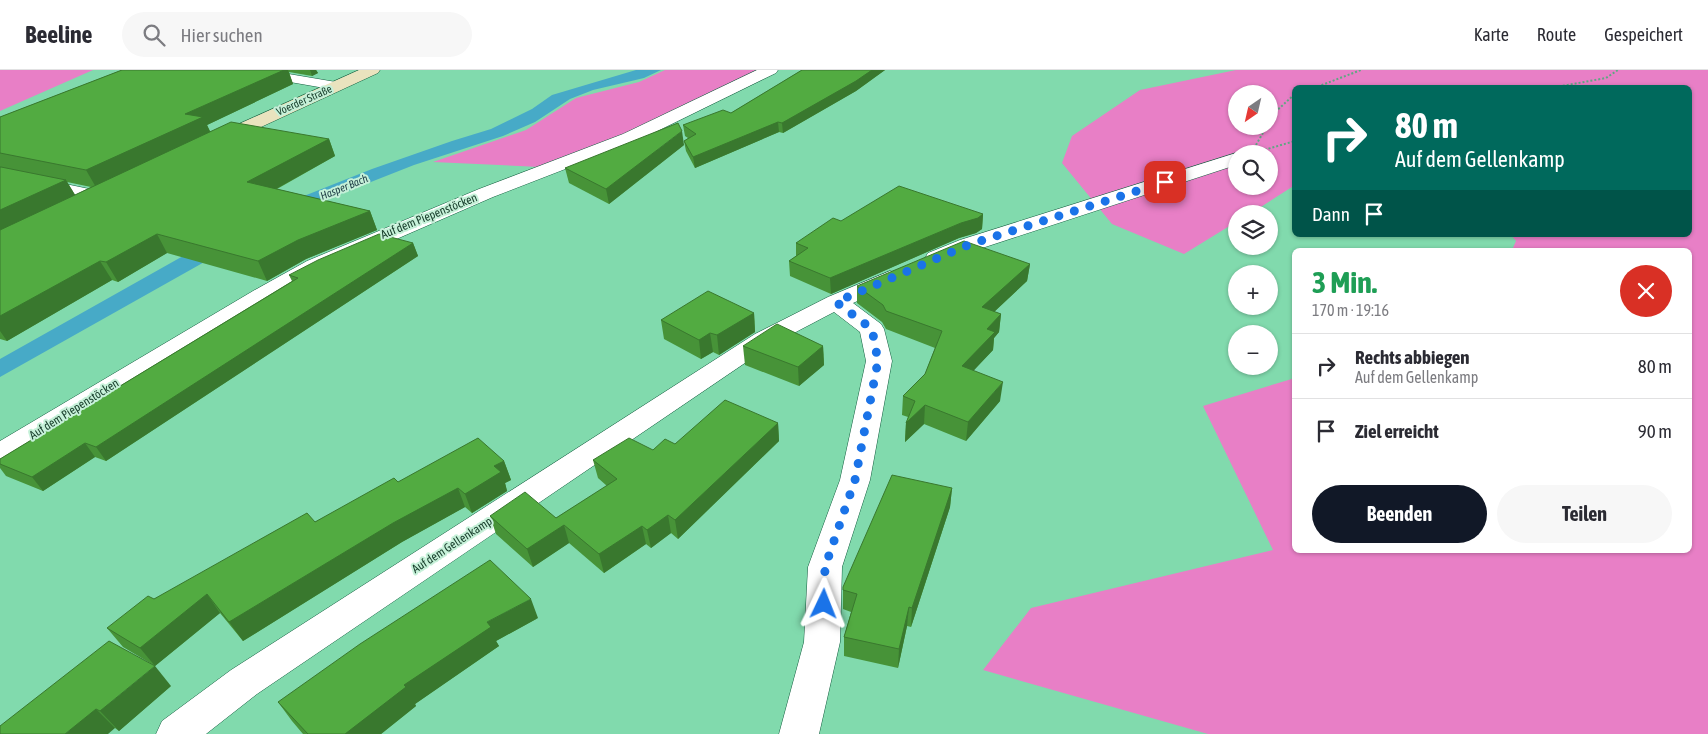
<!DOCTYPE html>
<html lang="de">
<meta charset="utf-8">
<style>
:root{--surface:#fff;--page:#f7f7f7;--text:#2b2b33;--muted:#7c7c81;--line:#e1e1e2;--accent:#111827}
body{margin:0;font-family:"Asap Condensed",sans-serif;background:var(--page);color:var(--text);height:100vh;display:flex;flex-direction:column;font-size:19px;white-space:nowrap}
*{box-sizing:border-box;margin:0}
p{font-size:16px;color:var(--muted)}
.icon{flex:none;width:28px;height:28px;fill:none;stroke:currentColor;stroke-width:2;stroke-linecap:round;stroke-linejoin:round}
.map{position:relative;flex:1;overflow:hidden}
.side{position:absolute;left:1292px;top:178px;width:400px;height:305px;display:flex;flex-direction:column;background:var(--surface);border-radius:8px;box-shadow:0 1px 4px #0004}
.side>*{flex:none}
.top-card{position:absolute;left:1292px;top:15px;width:400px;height:152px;border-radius:8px;box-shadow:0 1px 4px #0004;background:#00695c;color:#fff;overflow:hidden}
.needle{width:32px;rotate:214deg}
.tools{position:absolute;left:1228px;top:15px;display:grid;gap:10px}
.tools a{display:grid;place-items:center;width:50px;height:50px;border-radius:50%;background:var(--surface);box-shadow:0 1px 4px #0004;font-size:25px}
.pin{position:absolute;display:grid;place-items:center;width:42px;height:42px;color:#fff;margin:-21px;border-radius:10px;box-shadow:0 2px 8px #0006}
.me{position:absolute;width:55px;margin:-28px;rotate:2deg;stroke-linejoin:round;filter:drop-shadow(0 0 4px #0008)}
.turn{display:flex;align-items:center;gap:18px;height:105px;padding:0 20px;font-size:22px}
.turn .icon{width:65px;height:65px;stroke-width:2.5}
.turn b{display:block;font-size:35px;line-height:42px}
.then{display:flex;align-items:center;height:48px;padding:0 20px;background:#0003;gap:10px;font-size:19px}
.round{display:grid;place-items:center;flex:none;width:52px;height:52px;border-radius:26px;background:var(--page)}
.summary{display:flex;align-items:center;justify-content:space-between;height:85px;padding:0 20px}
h1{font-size:30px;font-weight:700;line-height:38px;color:#1e9e55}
.action{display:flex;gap:10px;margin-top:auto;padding:10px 20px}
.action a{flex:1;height:58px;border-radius:30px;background:var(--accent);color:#fff;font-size:20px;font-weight:700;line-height:58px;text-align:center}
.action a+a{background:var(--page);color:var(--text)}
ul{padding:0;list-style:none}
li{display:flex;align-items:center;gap:15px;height:65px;padding:0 20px;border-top:1px solid var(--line)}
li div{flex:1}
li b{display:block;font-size:19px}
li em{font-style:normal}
header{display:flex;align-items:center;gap:30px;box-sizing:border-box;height:70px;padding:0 25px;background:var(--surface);border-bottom:1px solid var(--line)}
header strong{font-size:24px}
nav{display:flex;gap:28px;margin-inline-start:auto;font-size:18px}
.search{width:350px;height:45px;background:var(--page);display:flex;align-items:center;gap:12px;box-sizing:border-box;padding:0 18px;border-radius:28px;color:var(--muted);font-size:19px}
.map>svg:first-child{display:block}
.green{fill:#e87fc6;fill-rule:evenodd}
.water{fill:#47aac7}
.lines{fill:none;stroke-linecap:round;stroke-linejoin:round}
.service-casing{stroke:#125c3e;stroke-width:1}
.minor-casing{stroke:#125c3e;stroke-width:1}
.secondary-casing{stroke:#125c3e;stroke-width:1}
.path{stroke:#5fa783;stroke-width:2;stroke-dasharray:2 2;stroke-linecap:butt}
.service{fill:#fff;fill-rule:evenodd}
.minor{fill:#fff;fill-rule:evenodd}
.secondary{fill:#e9e3be;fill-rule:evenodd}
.wall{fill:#479338;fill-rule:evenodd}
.shaded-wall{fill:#39782e}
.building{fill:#52ab41;stroke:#39782e}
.route{stroke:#1a73e8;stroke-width:9;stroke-dasharray:0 16.2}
.labels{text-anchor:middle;stroke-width:4;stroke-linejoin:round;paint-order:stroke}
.far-street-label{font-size:11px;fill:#163c2a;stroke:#c6f1d9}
.far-water-label{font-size:11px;font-style:italic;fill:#1e3c45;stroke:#c6f1d9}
.street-label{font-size:12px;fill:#163c2a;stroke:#c6f1d9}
</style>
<header>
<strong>Beeline</strong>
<div class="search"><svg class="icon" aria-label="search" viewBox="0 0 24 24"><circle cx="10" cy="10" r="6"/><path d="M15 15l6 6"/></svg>Hier suchen</div>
<nav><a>Karte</a><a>Route</a><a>Gespeichert</a></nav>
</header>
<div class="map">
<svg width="1708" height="664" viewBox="0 0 1708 664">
<rect width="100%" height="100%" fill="#81daad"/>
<!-- green -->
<g class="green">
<path d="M0,0h93l-93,41z"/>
<path d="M665,0h101l-144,67 -82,30 -107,-5 93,-32 50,-32 63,-16z"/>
<path d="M1236,0h472v664h-500l-225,-64 48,-62 242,-58 -70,-144 92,-28v172h395v-300h-178l4,-9 -5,-6h179v-147h-395v97l-45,29h-14v8l-52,32 -72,-30 -50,-61 10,-27 68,-46zM1236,24h33v32h-33zM1236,84h33v32h-33z"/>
</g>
<!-- water -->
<path class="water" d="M636,0h25l-17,8 -51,12 -23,9 -35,23 -32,14 -89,29 -99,39 -36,16 -279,157v-18l256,-144 116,-46 80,-28 39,-12 41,-20 20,-14z"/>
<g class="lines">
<!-- service casing -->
<g class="service-casing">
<g id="service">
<path d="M238,0h27l71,12 6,4 -6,4 -92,-16z"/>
<path d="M0,103h13l86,18 6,2 2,3 -2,3 -6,2 -86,-18h-13z"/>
</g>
</g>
<!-- minor casing -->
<g class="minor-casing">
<g id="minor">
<path d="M757,0h21l-2,3 -141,69 -142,55 -170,74 -54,30 -259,160 -10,3v-23l253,-150 54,-30 172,-72 144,-55z"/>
<path d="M1236,83l2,1 -2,11 -260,85c-15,6 -32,17 -48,13l-3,-5 3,-5 32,-13z"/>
<path d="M890,201l8,2 4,5 -4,5 -45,20 28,21 3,5 8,32 -22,119 -28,87 -2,75 -21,92h-40l25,-92 4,-75 32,-87 26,-119 -6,-29 -26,-20 -61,32 -516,350 -51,40h-50l6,-13 69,-51 524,-336 73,-37z"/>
</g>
</g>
<!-- secondary casing -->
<g class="secondary-casing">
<path id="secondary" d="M359,0h21l-2,3 -156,72 -6,1 -6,-1 -3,-4 3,-4z"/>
</g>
<!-- path -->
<g class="path">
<path d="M1314,18l47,-18"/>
<path d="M1551,18l55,-10 12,-8"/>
<path d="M1269,52l5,-9 21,-19"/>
<path d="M1256,75l11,-19"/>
<path d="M1257,82l38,-11"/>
</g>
<!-- service -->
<use href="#service" class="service"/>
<!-- minor -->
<use href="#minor" class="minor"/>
<!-- secondary -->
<use href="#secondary" class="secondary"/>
</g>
<!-- wall -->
<g class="wall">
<path d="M122,0h194l2,3 -6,3 -23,-4 4,12 -86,41 3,6 119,8 6,17 -58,33 93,22 7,19 -71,29 -39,22 -100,-28 -49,29 -6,-2 -105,61 -7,-2v-222zM67,112l24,5 -16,8z"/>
<path d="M802,0h83l-29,21 -73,42 -4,-1 -84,36 -9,-17 -2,-10 4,-3 -3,-2 -2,-11 48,-12z"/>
<path d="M684,75l-75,59 -40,-21 -4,-15z"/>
<path d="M983,144l-1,15 -6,4 -17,5 -128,56 -41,-18 -1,-15 7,-5v-13l45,-22z"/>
<path d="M413,173l5,13 -312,205 -11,-4 -52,34 -37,-15 -6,-8v-9l292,-178 -3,-6z"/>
<path d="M1030,194l-3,17 -33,31 7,2 -2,18 -5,6 -1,12 -20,21 27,30 -34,40 -42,-17 -19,18 1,-19 2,-6 -6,-2 1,-19 22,-22 10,-26 -49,-19 -4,-7 -25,-19v-17z"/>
<path d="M754,243l1,19 -36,23 -6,-3 -12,7 -37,-20 -3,-19z"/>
<path d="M743,276h80l1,19 -25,21 -54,-21z"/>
<path d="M778,353l1,18 -101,98 -7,-6 -20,15 -5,-4 -42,29 -35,-30 -36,24 -37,-33 -6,-18 66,2 51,-32 -9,-8 -5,-18 60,-10 22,-6z"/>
<path d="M504,391l7,19 -6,3 2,8 -35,22 -7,-6 -63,35 -159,99 -23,-28 -65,53 -32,-19 -16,-19 47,-29 244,-117z"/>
<path d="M952,418l-2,19 -39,120 -4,-1 -9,42 -54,-12v-19l7,-25 -8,-3v-22z"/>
<path d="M538,548l-42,23 3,5 -84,58 1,2 -35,28h-78l-11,-13 -14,-19z"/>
<path d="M171,616l-52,45 -4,-3 -115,6z"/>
</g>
<!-- shaded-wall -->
<g class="shaded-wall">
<path d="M284,0h4l5,14 -86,41 4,9 -114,55 -11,-19 99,-56z"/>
<path d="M310,0h6l2,3 -6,3z"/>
<path d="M872,0h13l-29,21 -73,42 -1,-10z"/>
<path d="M778,52l1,10 -84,36 -2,-11z"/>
<path d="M682,61l2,14 -75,59 -3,-15z"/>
<path d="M329,69l6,17 -79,44 -9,-18z"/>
<path d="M66,110l11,18 -77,37v-25z"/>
<path d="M370,141l7,19 -71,29 -39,22 -9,-20 40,-21z"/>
<path d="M983,144l-1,15 -6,4 -17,5 -128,56 -1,-16z"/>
<path d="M157,164l10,19 -49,29 -12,-20z"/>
<path d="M413,173l5,13 -312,205 -10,-14z"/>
<path d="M100,191l12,19 -105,61 -7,-10v-15z"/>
<path d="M1030,194l-3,17 -47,44 2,-18z"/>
<path d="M754,243l1,19 -36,23 -2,-20z"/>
<path d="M1001,244l-2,18 -5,6 -1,12 -33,35 2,-19 25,-37z"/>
<path d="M710,263l3,19 -12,7 -2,-19z"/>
<path d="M823,276l1,19 -25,21 -1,-19z"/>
<path d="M1003,312l-3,19 -34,40 2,-19z"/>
<path d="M925,335l-1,19 -19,18 1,-19z"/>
<path d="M778,353l1,18 -101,98 -3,-19z"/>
<path d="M85,373l10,14 -52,34 -11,-14z"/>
<path d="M504,391l7,19 -6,3 2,8 -35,22 -7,-19 29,-28z"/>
<path d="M458,418l7,19 -63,35 -159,99 -14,-19 164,-99z"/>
<path d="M952,418l-2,19 -39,120 1,-19z"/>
<path d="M668,445l3,18 -20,15 -4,-18z"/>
<path d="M564,455l5,18 -36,24 -6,-18z"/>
<path d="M642,456l4,18 -42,29 -5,-19z"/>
<path d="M207,524l13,19 -65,53 -15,-18z"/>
<path d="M531,529l7,19 -42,23 3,5 -84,58 1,2 -35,28h-36l59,-49 83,-63z"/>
<path d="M909,537l-2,19 -9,42 1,-19z"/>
<path d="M155,596l16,20 -52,45 -19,-20z"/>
<path d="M96,639l19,19 -7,6h-43z"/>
</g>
<!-- building -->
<g class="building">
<path d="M122,0h162l-99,44 18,3 -117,53 -86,-17v-36z"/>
<path d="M802,0h70l-16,11 -74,42 -4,-1 -85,35 -9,-16 12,-7 -13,-9 40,-15 8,3z"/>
<path d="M231,52l98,17 -82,43 123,29 -72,29 -40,21 -101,-27 -51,28 -6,-1 -100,55v-86z"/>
<path d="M678,53l4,8 -76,58 -41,-21z"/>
<path d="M0,97h1l65,13 -66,30z"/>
<path d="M899,116l84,28 -5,4 -17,5 -131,55 -41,-17 19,-13 -12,-5 37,-25 8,3z"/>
<path d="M379,164l34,9 -317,204 -11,-4 -53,34 -32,-13v-5l298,-181 -9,-3 29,-15z"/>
<path d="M964,171l66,23 -48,43 19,7 -14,15 8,3 -33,34 41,16 -35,40 -43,-17 -19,18 9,-22 -12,-5 22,-22 17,-43 -56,-20 -3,-6 -26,-19z"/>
<path d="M708,221l46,22 -37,22 -7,-2 -11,7 -38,-20z"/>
<path d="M777,254l46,22 -25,21 -55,-21z"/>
<path d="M725,330l53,23 -103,97 -7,-5 -21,15 -5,-4 -43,28 -35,-29 -37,24 -37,-33 35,-24 31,26 61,-39 -24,-19 36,-22 24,12 12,-11 10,5z"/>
<path d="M478,368l26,23 -10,5 7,6 -36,22 -7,-6 -65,35 -164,99 -22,-28 -67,54 -33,-20 41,-32 6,3 153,-86 8,9 79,-44 4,4z"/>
<path d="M892,405l60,13 -40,120 -3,-1 -10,42 -55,-12 13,-43 -14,-4v-3z"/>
<path d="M490,490l41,39 -44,23 4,5 -87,58 2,2 -61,47h-37l-30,-32 82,-58z"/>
<path d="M109,571l46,25 -55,45 -4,-2 -31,25h-65v-8z"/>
</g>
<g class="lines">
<!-- route -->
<path class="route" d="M824,534l1,-37 30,-87 23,-119 -6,-32 -36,-27 132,-57 197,-63"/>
</g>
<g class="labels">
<!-- far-street labels -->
<g class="far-street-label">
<text transform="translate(304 30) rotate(-24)" y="4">Voerder Straße</text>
</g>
<!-- far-water labels -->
<g class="far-water-label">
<text transform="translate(344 117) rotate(-22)" y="4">Hasper Bach</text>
</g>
<!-- street labels -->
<g class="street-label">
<text transform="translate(429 146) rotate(-22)" y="4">Auf dem Piepenstöcken</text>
<text transform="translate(74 339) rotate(-32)" y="4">Auf dem Piepenstöcken</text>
<text transform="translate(452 475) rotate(-33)" y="4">Auf dem Gellenkamp</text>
</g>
</g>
</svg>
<div class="tools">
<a><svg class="needle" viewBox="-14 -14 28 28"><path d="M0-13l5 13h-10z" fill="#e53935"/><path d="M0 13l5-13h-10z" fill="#7c7c81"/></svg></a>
<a><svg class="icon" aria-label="search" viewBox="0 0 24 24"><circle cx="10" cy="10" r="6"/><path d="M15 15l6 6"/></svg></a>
<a><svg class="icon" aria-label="layers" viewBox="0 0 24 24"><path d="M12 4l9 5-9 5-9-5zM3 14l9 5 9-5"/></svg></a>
<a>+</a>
<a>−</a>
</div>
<div class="pin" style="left:1165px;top:112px;background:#d93025"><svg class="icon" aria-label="arrive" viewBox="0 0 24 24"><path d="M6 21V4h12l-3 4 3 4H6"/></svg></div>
<svg class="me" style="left:824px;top:534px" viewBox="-20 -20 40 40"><path d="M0-17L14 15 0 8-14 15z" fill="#1a73e8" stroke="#fff" stroke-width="4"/></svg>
<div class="top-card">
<div class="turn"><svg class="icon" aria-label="right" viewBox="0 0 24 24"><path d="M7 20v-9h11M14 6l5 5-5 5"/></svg><div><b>80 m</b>Auf dem Gellenkamp</div></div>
<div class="then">Dann<svg class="icon" aria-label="arrive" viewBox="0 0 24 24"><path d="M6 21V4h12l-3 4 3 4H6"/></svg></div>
</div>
<section class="side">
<div class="summary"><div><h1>3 Min.</h1><p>170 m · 19:16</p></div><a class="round" style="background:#d93025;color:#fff"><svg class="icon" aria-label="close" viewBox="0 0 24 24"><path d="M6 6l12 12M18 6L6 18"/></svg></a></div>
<ul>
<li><svg class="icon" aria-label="right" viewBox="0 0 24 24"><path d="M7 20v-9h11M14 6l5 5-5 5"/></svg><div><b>Rechts abbiegen</b><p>Auf dem Gellenkamp</p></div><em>80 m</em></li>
<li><svg class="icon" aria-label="arrive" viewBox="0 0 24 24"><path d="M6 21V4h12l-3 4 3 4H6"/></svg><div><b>Ziel erreicht</b></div><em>90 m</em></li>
</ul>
<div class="action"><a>Beenden</a><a>Teilen</a></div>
</section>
</div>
